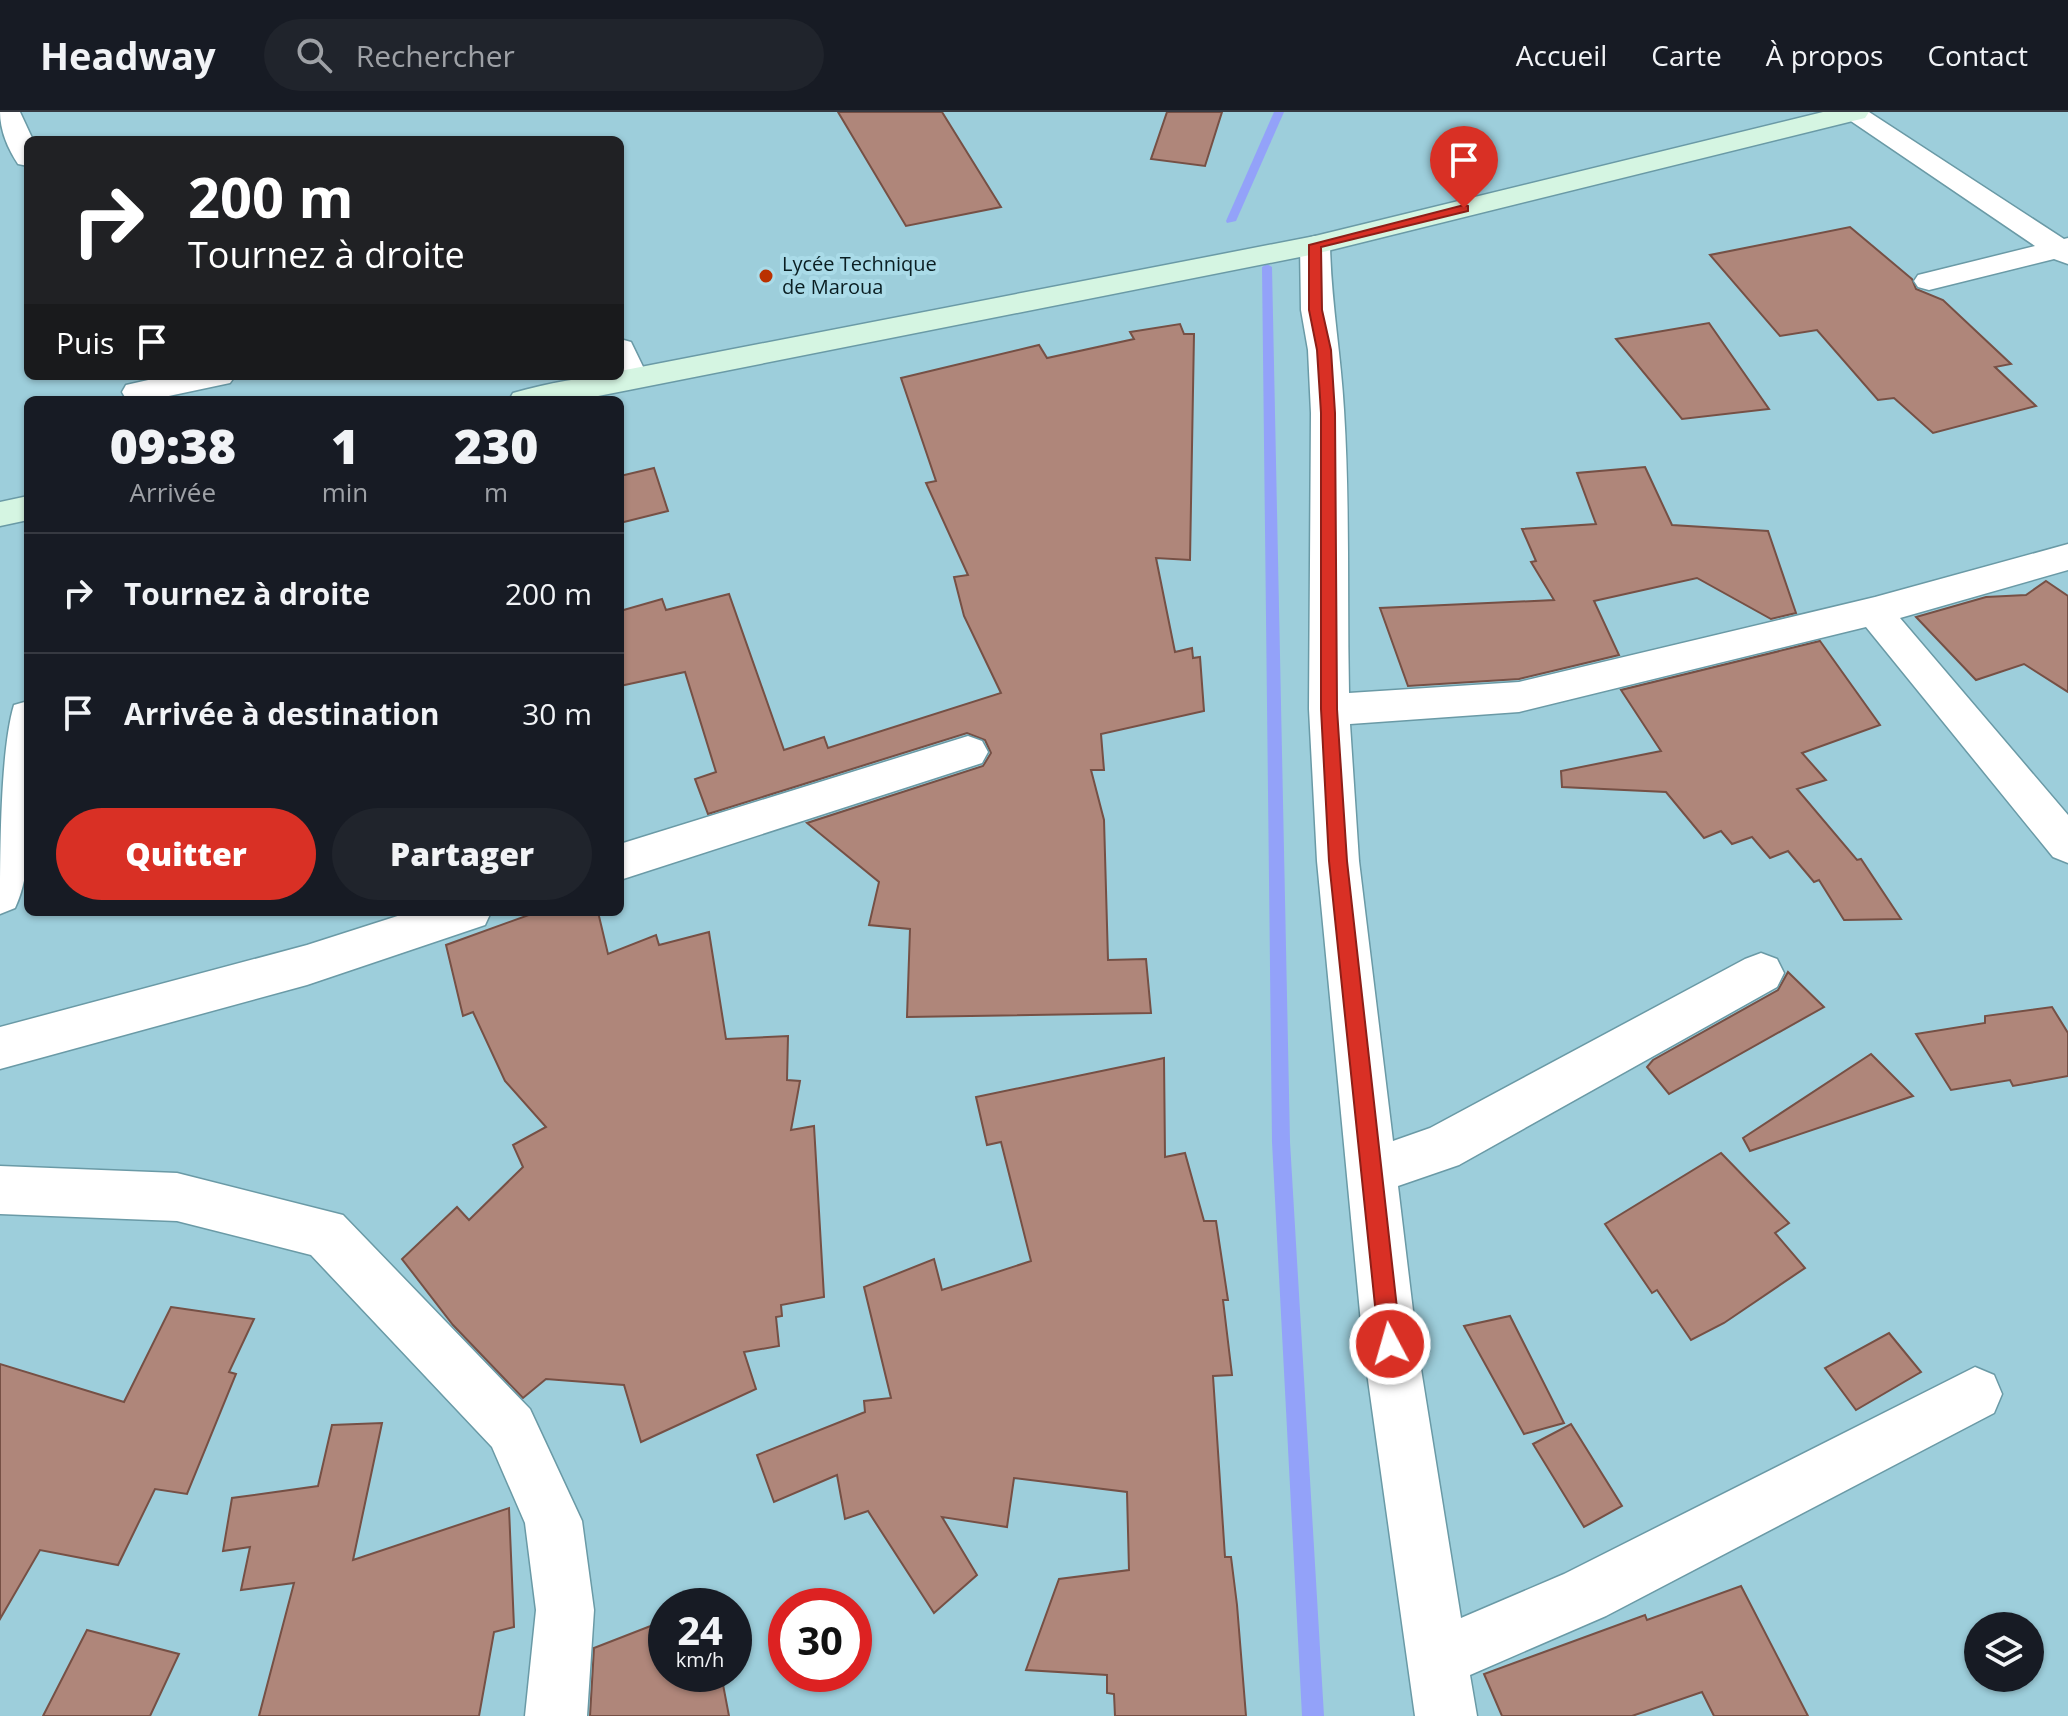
<!DOCTYPE html>
<html lang="fr">
<meta charset="utf-8">
<style>
:root{--surface:#171b24;--page:#20242c;--text:#f1f3f6;--muted:#9ea1a6;--line:#363941;--accent:#d93025}
body{margin:0;font-family:"Open Sans",sans-serif;background:var(--page);color:var(--text);height:100vh;display:flex;flex-direction:column;font-size:30px;white-space:nowrap}
*{box-sizing:border-box;margin:0}
p{font-size:26px;color:var(--muted)}
.icon{flex:none;width:44px;height:44px;fill:none;stroke:currentColor;stroke-width:2;stroke-linecap:round;stroke-linejoin:round}
.map{position:relative;flex:1;overflow:hidden}
.side{position:absolute;left:24px;top:284px;width:600px;height:520px;display:flex;flex-direction:column;background:var(--surface);border-radius:12px;box-shadow:0 2px 6px #0004}
.side>*{flex:none}
.guide{position:absolute;left:24px;top:24px;width:600px;height:244px;border-radius:12px;box-shadow:0 2px 6px #0004;background:#202124;color:#fff;overflow:hidden}
.controls{position:absolute;left:1964px;top:1500px;display:grid;gap:16px}
.controls a{display:grid;place-items:center;width:80px;height:80px;border-radius:50%;background:var(--surface);box-shadow:0 2px 6px #0004;font-size:40px}
.speed{position:absolute;left:648px;top:1476px;display:flex;gap:16px;font-size:40px;font-weight:700;text-align:center}
.speed>*{display:grid;place-content:center;width:104px;height:104px;border-radius:50%;background:var(--surface);box-shadow:0 2px 6px #0004;line-height:1}
.speed small{font-size:20px;font-weight:400}
.speed .limit{border:12px solid #d22;background:#fff;color:#111}
.pin{position:absolute;display:grid;place-items:center;width:68px;height:68px;color:#fff;margin:-82px -34px;border-radius:50% 50% 50% 0;rotate:-45deg;box-shadow:0 0 8px #0007}
.pin .icon{rotate:45deg}
.me{position:absolute;width:88px;margin:-44px;rotate:354deg;stroke-linejoin:round;filter:drop-shadow(0 0 6px #0008)}
.turn{display:flex;align-items:center;gap:28px;height:168px;padding:0 32px;font-size:36px}
.turn .icon{width:104px;height:104px;stroke-width:2.5}
.turn b{display:block;font-size:56px;line-height:68px}
.then{display:flex;align-items:center;height:76px;padding:0 32px;background:#0003;gap:16px;font-size:30px}
.eta{display:flex;justify-content:space-evenly;align-items:center;height:136px;text-align:center}
.eta b{font-size:48px;font-weight:800;line-height:56px}
.action{display:flex;gap:16px;margin-top:auto;padding:16px 32px}
.action a{flex:1;height:92px;border-radius:48px;background:var(--accent);color:#fff;font-size:32px;font-weight:800;line-height:92px;text-align:center}
.action a+a{background:var(--page);color:var(--text)}
ul{padding:0;list-style:none}
li{display:flex;align-items:center;gap:24px;height:120px;padding:0 32px;border-top:2px solid var(--line)}
li div{flex:1}
li b{display:block;font-size:30px}
li em{font-style:normal}
header{display:flex;align-items:center;gap:48px;box-sizing:border-box;height:112px;padding:0 40px;background:var(--surface);border-bottom:2px solid var(--line)}
header strong{font-size:38px}
nav{display:flex;gap:44px;margin-inline-start:auto;font-size:28px}
.search{width:560px;height:72px;background:var(--page);display:flex;align-items:center;gap:20px;box-sizing:border-box;padding:0 28px;border-radius:44px;color:var(--muted);font-size:30px}
.map>svg:first-child{display:block}
.lines{fill:none;stroke-linecap:round;stroke-linejoin:round}
.stream{fill:#93a2f9;fill-rule:evenodd}
.building{fill:#af867a;stroke:#765045;stroke-width:2}
.street-casing{stroke:#6a9aa6;stroke-width:3}
.secondary-casing{stroke:#6a9aa6;stroke-width:3}
.street{fill:#fff;fill-rule:evenodd}
.secondary{fill:#d5f5e2;fill-rule:evenodd}
.route{fill:#d93025;stroke:#8d1f18;stroke-width:2}
.poi-dot{fill:#ba3100;stroke:#aadbe8;stroke-width:3}
.labels{text-anchor:middle;stroke-width:8;stroke-linejoin:round;paint-order:stroke}
.far-poi-label{font-size:20px;fill:#0a1e22;stroke:#aadbe8;text-anchor:start}
</style>
<header>
<strong>Headway</strong>
<div class="search"><svg class="icon" aria-label="search" viewBox="0 0 24 24"><circle cx="10" cy="10" r="6"/><path d="M15 15l6 6"/></svg>Rechercher</div>
<nav><a>Accueil</a><a>Carte</a><a>À propos</a><a>Contact</a></nav>
</header>
<div class="map">
<svg width="2068" height="1604" viewBox="0 0 2068 1604">
<rect width="100%" height="100%" fill="#9dcedb"/>
<g class="lines">
<!-- stream -->
<g class="stream">
<path d="M1274,0h10l-48,109 -9,2 -1,-2z"/>
<path d="M1267,152l5,3 18,875 34,574h-22l-30,-574 -10,-875z"/>
</g>
</g>
<!-- building -->
<g class="building">
<path d="M838,0h104l59,95 -95,19z"/>
<path d="M1167,0h55l-17,54 -54,-7z"/>
<path d="M1850,115l62,52 4,10 27,11 68,64 -16,3 41,39 -103,27 -39,-35 -16,2 -61,-70 -37,6 -70,-81z"/>
<path d="M1709,211l60,86 -87,10 -66,-80z"/>
<path d="M1180,212l4,10h10l-4,226 -34,-2 19,94 17,-4 1,10 7,-1 4,54 -103,23 3,36h-13l13,50 4,140 38,-1 5,54 -244,4 3,-88 -41,-4 10,-43 -72,-59 176,-57 8,-13 -6,-13 -18,-7 -259,81 -13,-35 21,-7 -31,-100 -65,14v-75l42,-12 4,11 63,-16 55,156 40,-13 4,11 173,-55 -37,-77 -10,-39 14,-2 -42,-92 10,-2 -35,-103 138,-33 8,13 87,-19 -4,-7z"/>
<path d="M1645,355l27,58 96,6 28,82 -25,6 -74,-41 -103,23 25,54 -100,24 -111,7 -28,-78 174,-8 -23,-38 5,-1 -14,-32 74,-5 -19,-51z"/>
<path d="M654,356l14,43 -48,12v-47z"/>
<path d="M2046,469l22,15v96l-44,-28 -48,16 -60,-63 70,-20 40,-2z"/>
<path d="M1820,529l60,84 -78,28 24,27 -29,9 60,71 4,-1 40,60 -57,1 -25,-40 -5,2 -26,-31 -18,7 -18,-21 -20,7 -11,-13 -17,7 -38,-46 -104,-5 -1,-16 100,-20 -40,-61z"/>
<path d="M537,800h61l10,42 48,-19 3,10 50,-13 17,107 62,-3 -1,44 13,1 -9,49 23,-4 10,171 -43,8 1,11 -6,1 3,29 -35,6 12,37 -115,53 -17,-57 -78,-6 -23,19 -70,-73 -51,-66 55,-52 12,13 54,-53 -10,-22 33,-18 -41,-46 -32,-69 -10,4 -17,-71z"/>
<path d="M1788,860l36,35 -155,87 -22,-27 6,-7 125,-70z"/>
<path d="M2052,895l16,26v43l-55,10 -3,-6 -59,10 -35,-56 69,-11v-7z"/>
<path d="M1871,942l42,42 -163,55 -7,-13z"/>
<path d="M1164,946l1,99 20,-4 19,68h12l12,79h-5l9,75 -19,1 12,181h6l6,48 9,111h-131l-1,-22 -7,-1v-18l-81,-5 33,-91 70,-9 -2,-78 -113,-14 -7,49 -65,-10 35,58 -43,38 -66,-102 -23,8 -8,-44 -63,27 -17,-47 108,-43 -1,-11 27,-3 -27,-111 70,-28 8,31 89,-29 -30,-119 -14,3 -11,-48z"/>
<path d="M1721,1041l68,70 -14,10 30,35 -81,55 -33,17 -34,-50 -5,3 -47,-69z"/>
<path d="M171,1195l83,12 -25,53 7,2 -49,120 -32,-5 -37,76 -78,-15 -40,69v-255l124,38z"/>
<path d="M1510,1204l54,107 -40,11 -60,-108z"/>
<path d="M1889,1221l32,39 -65,38 -31,-42z"/>
<path d="M382,1311l-29,137 156,-52 5,119 -20,5 -15,84h-220l35,-133 -53,7 9,-43 -27,4 9,-53 86,-12 14,-61z"/>
<path d="M1571,1312l51,82 -38,21 -51,-83z"/>
<path d="M1741,1474l67,130h-94l-12,-24 -70,24h-130l-18,-42 161,-59 2,5z"/>
<path d="M666,1508v54h55l8,42h-139l4,-68z"/>
<path d="M87,1518l92,24 -29,62h-107z"/>
</g>
<g class="lines">
<!-- street casing -->
<g class="street-casing">
<g id="street">
<path d="M0,0h20l13,28h-5v26l-10,-2c-10,-15 -18,-34 -18,-52z"/>
<path d="M1869,0l195,127 4,-1v26l-14,-5 -125,31 -11,-3 -4,-6 4,-6 117,-29 -196,-133z"/>
<path d="M1315,124l10,3 5,6c1,56 11,109 14,165 6,94 3,189 5,283l170,-11 356,-85 193,-53v26l-168,48 168,197v48l-15,-6 -187,-230 -347,85 -169,12 9,137 34,280 37,-13 315,-169 16,-6 16,6 7,14 -7,14 -318,178 -61,21 19,158 44,274 103,-44 411,-207 19,8 8,19 -8,19 -388,203 -136,59 7,41h-62l-52,-372 -46,-483 -8,-152 2,-296 -3,-63 -7,-40 -1,-65 5,-6z"/>
<path d="M620,227l11,3 17,35 -5,7 -11,3 -11,-3 -5,-7 4,-1z"/>
<path d="M166,264h69l-5,7 -80,17 -24,-1 -4,-7 4,-7z"/>
<path d="M28,589c0,55 11,159 -13,207l-15,6c0,-55 0,-163 14,-209z"/>
<path d="M968,624l14,5 6,11 -6,11 -362,117v-36z"/>
<path d="M410,800h81l-6,13 -178,60 -307,84v-42l307,-82z"/>
<path d="M0,1054l177,7 166,42 187,194 52,112 12,89 -7,106h-62l11,-106 -11,-87 -33,-76 -181,-192 -134,-34 -177,-7z"/>
</g>
</g>
<!-- secondary casing -->
<g class="secondary-casing">
<g id="secondary">
<path d="M1823,0h46l-4,6 -550,136 -737,146h-69l4,-7c35,-10 71,-17 107,-17v-5l695,-135z"/>
<path d="M28,384v24l-28,6v-24z"/>
</g>
</g>
<!-- street -->
<use href="#street" class="street"/>
<!-- secondary -->
<use href="#secondary" class="secondary"/>
</g>
<!-- route -->
<path class="route" d="M1464,93l4,1v5l-147,36 1,63 9,40 4,63 2,296 10,152 54,483 -3,8 -8,3 -8,-3 -3,-8 -50,-483 -8,-152v-296l-4,-63 -8,-40v-65z"/>
<!-- markers -->
<circle class="poi-dot" cx="766" cy="164" r="8"/>
<g class="labels">
<!-- far-poi labels -->
<g class="far-poi-label">
<text x="782" y="159">Lycée Technique<tspan x="782" dy="23">de Maroua</tspan></text>
</g>
</g>
</svg>
<div class="controls">
<a><svg class="icon" aria-label="layers" viewBox="0 0 24 24"><path d="M12 4l9 5-9 5-9-5zM3 14l9 5 9-5"/></svg></a>
</div>
<div class="speed"><div>24<small>km/h</small></div><div class="limit">30</div></div>
<div class="pin" style="left:1464px;top:96px;background:#d93025"><svg class="icon" aria-label="arrive" viewBox="0 0 24 24"><path d="M6 21V4h12l-3 4 3 4H6"/></svg></div>
<svg class="me" style="left:1390px;top:1232px" viewBox="-20 -20 40 40"><circle r="17" fill="#d93025" stroke="#fff" stroke-width="3"/><path d="M0-11L8 9 0 5-8 9z" fill="#fff"/></svg>
<div class="guide">
<div class="turn"><svg class="icon" aria-label="right" viewBox="0 0 24 24"><path d="M7 20v-9h11M14 6l5 5-5 5"/></svg><div><b>200 m</b>Tournez à droite</div></div>
<div class="then">Puis<svg class="icon" aria-label="arrive" viewBox="0 0 24 24"><path d="M6 21V4h12l-3 4 3 4H6"/></svg></div>
</div>
<section class="side">
<div class="eta">
<div><b>09:38</b><p>Arrivée</p></div>
<div><b>1</b><p>min</p></div>
<div><b>230</b><p>m</p></div>
</div>
<ul>
<li><svg class="icon" aria-label="right" viewBox="0 0 24 24"><path d="M7 20v-9h11M14 6l5 5-5 5"/></svg><div><b>Tournez à droite</b></div><em>200 m</em></li>
<li><svg class="icon" aria-label="arrive" viewBox="0 0 24 24"><path d="M6 21V4h12l-3 4 3 4H6"/></svg><div><b>Arrivée à destination</b></div><em>30 m</em></li>
</ul>
<div class="action"><a>Quitter</a><a>Partager</a></div>
</section>
</div>
